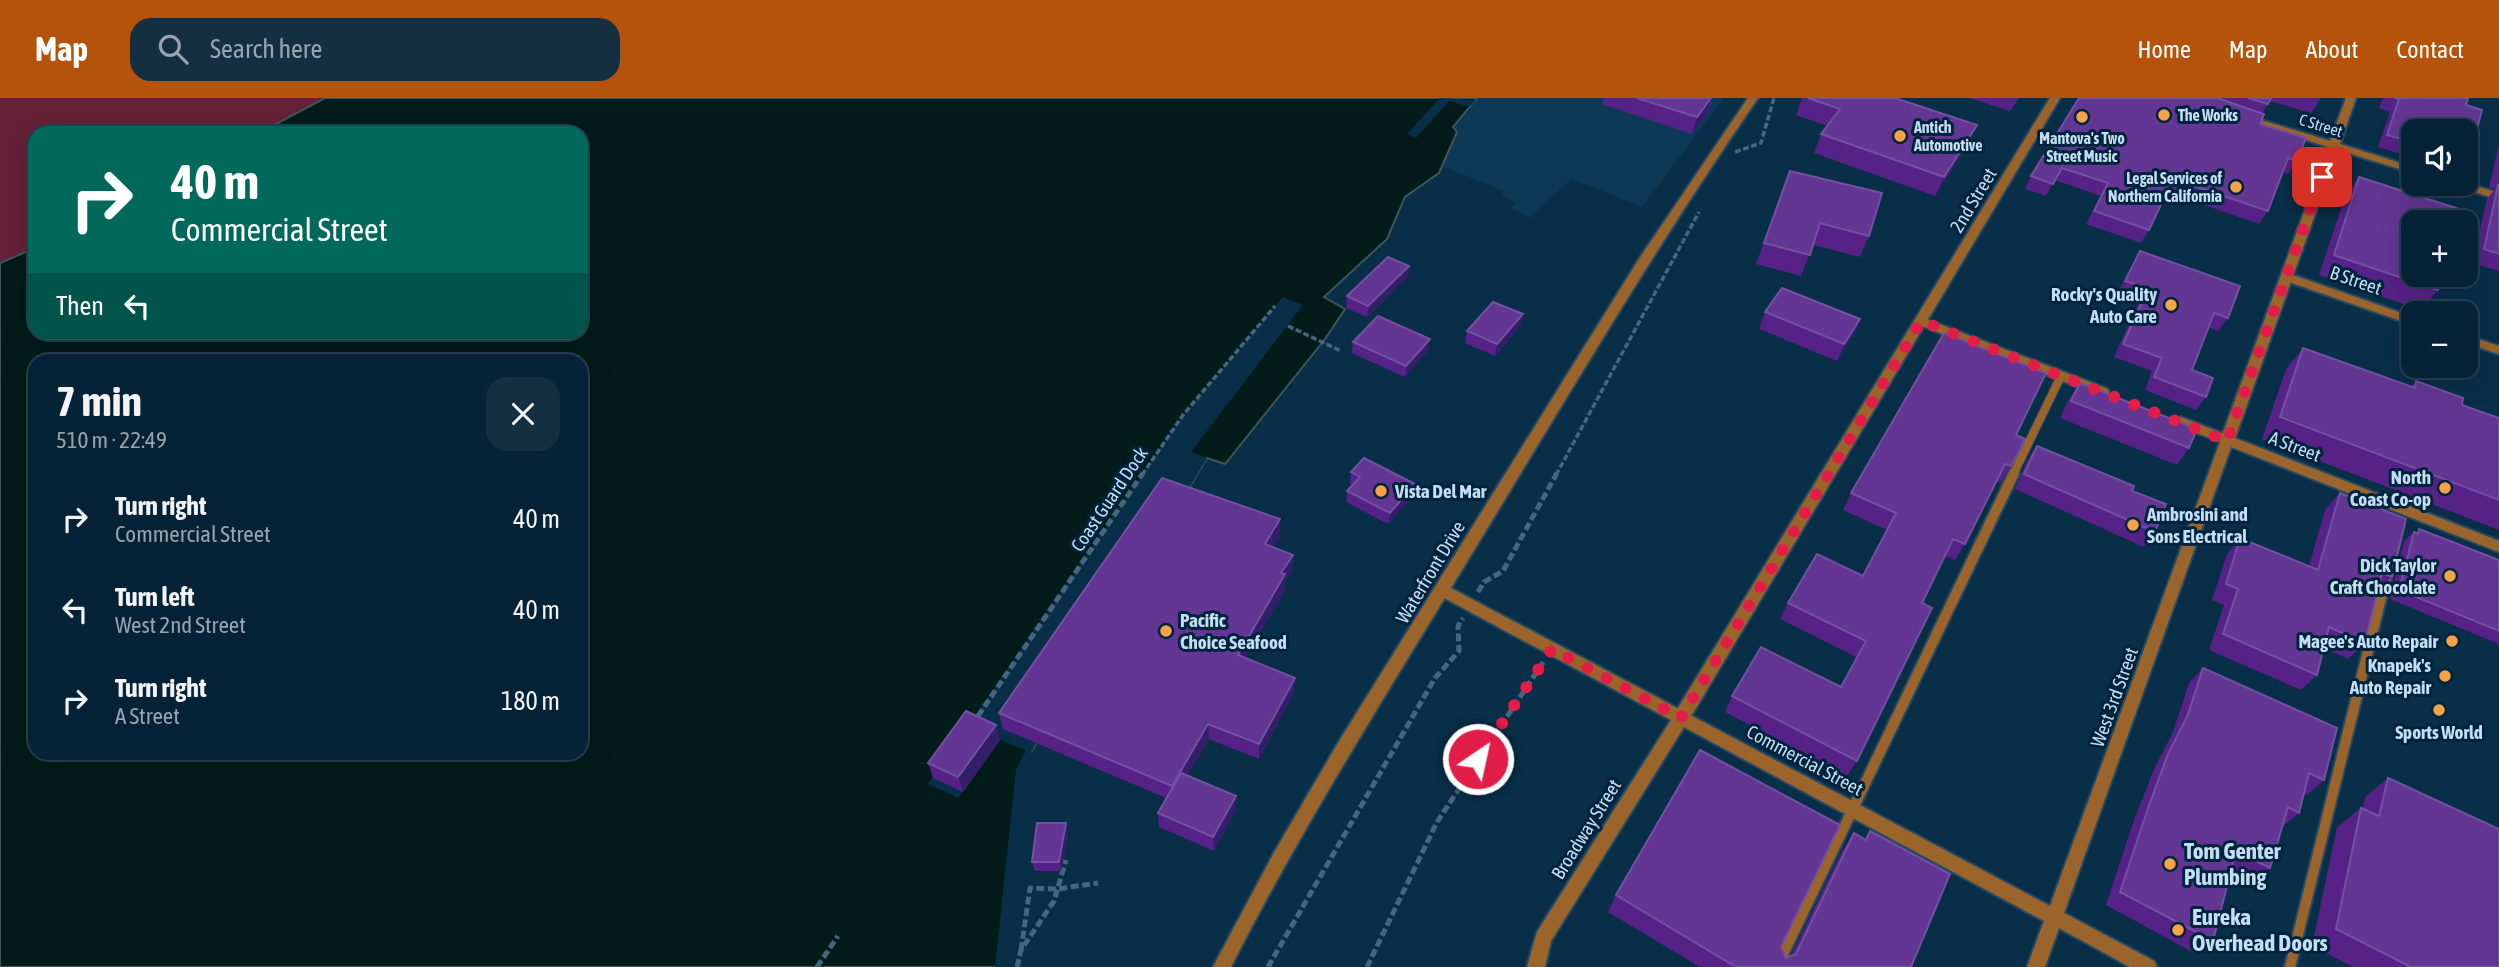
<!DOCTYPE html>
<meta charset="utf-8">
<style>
:root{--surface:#062236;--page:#142f42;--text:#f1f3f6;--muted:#98a4ad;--line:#273f51;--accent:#b45309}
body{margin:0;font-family:"Asap Condensed",sans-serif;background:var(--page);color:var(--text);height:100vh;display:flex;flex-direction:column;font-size:26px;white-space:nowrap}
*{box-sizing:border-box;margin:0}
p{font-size:23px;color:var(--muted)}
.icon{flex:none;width:38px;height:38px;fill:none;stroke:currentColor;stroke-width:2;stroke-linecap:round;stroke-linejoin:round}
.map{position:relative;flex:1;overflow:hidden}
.side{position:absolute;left:28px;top:256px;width:560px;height:406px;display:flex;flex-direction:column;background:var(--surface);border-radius:21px;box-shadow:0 7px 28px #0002,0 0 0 2px var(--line)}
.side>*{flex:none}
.guide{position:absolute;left:28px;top:28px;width:560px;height:214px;border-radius:21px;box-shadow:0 7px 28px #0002,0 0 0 2px var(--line);background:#00695c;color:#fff;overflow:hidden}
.fabs{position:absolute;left:2401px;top:21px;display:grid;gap:14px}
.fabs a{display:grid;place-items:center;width:77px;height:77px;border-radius:14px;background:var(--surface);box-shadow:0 7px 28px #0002,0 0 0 2px var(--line);font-size:35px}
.pin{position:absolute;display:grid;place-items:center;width:60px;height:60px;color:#fff;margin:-30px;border-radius:14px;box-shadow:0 4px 10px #0006}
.me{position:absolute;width:77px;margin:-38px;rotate:34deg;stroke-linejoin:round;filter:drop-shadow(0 0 5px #0008)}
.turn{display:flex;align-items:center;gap:24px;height:147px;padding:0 28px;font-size:32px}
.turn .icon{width:91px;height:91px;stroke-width:2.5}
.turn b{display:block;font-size:49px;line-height:60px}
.then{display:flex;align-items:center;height:66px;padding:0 28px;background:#0003;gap:14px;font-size:26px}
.round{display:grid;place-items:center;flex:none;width:74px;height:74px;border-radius:21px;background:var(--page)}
.headline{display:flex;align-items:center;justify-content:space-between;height:119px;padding:0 28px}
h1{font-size:42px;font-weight:700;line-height:52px}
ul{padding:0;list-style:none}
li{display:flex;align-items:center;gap:21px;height:91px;padding:0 28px}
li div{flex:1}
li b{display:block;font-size:26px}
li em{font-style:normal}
header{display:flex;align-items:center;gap:42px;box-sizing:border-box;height:98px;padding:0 35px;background:var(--accent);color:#fff}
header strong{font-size:33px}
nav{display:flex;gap:38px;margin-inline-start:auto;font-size:24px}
.search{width:490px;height:63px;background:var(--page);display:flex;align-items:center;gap:18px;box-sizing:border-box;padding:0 24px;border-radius:21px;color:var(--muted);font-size:26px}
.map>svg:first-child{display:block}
.built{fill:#0d3856}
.green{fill:#652137}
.water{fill:#031c19;stroke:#3d565a;stroke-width:2;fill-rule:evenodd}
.pier{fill:#082e48}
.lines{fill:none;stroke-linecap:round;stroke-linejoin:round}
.service-far1-casing{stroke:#264a63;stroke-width:10}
.service-casing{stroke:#264a63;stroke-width:14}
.minor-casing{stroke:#264a63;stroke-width:4}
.tertiary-casing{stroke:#264a63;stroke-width:4}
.path-far1{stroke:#44667e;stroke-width:3.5;stroke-dasharray:6 2.5;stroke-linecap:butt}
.path{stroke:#44667e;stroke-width:5;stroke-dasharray:8 3.5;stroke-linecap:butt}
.service-far1{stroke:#9b642b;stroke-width:8}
.service{stroke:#9b642b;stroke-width:10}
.minor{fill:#9b642b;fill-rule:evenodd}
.tertiary{fill:#9b642b;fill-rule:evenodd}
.wall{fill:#572287}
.shaded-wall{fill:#331e69}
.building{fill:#633693;stroke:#7250a2;stroke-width:2}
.route{stroke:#e11d48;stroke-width:12;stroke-dasharray:0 21.6}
.poi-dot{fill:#f7a248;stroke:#00243d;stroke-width:2.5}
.labels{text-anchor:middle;stroke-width:6;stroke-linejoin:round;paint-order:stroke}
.far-poi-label{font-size:16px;font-weight:bold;fill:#c5ddf2;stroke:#00243d;text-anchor:start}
.far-street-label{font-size:16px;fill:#c5ddf2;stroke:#00243d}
.street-label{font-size:19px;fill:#c5ddf2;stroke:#00243d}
.poi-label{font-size:19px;font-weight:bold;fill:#c5ddf2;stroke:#00243d;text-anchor:end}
.near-poi-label{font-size:23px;font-weight:bold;fill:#c5ddf2;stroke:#00243d;text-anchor:start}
</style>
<header>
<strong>Map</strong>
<div class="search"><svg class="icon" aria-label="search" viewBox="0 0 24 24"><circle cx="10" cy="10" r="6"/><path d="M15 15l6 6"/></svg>Search here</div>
<nav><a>Home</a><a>Map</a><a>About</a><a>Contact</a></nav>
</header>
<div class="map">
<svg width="2499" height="869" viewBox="0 0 2499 869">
<rect width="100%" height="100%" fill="#082e48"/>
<!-- built -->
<path class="built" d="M1477,0h247l-82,109 -71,-28 -40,38 -20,-8 5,-7 -15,-6 3,-5 -62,-25 15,-34 -5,-4z"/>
<!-- green -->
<path class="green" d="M0,0h587l-44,35h-508v227l-35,183z"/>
<!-- water -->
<path class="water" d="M325,0h1152l-24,29 4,5 -18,41 -34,24 -18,42 -63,58 21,12 -20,30 -100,125 -18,-6 -176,294 -5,12 -21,203h-1005v-704l35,-15v84h546v-199h-322zM35,262h546v392h-546z"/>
<!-- pier -->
<g class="pier">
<path d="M1440,0l36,2 -7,7 -20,-6 -33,37 -9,-4z"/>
<path d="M1283,199l20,8 -112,147 16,6 -176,294 3,2 -5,11 -21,202h-13l21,-197 10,-20 -26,-10 -42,58 -30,-14 255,-369z"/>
</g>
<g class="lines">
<!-- service-far1 casing -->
<g class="service-far1-casing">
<path id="service-far1" d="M2013,377l48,-99"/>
</g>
<!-- service casing -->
<g class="service-casing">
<g id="service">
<path d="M1777,869l237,-494"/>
<path d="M2290,869l98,-397"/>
</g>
</g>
<!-- minor casing -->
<g class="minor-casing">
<g id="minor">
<path d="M2287,175l126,44v8l-130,-45v-6z"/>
<path d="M1921,219l187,72 1,3 -1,3h-10l-181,-71 -2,-3 2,-3z"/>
<path d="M2466,237l33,11v8l-33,-11z"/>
<path d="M2181,319l318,124v11l-268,-105 -167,466 90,48 3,6h-27l-71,-39 -14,39h-18l17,-46 -360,-194 -133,214 -6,26h-18l10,-35 134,-212 -234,-126 -2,-4 2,-4h10l603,320 170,-464 -44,-17 -2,-3 2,-3z"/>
</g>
</g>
<!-- tertiary casing -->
<g class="tertiary-casing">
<g id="tertiary">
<path d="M1748,0h10c-98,142 -186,291 -276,439 -86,142 -176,282 -251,430h-18l62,-116 63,-108 301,-484z"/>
<path d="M2050,0h10l-373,625 -6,2 -6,-2 -2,-5 2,-5z"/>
<path d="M2346,0h10l-16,46 73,23v6l-75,-23 -104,291 -2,3h-10l-2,-3 108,-294 -89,-29 5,-3 4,1 82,25z"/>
<path d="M2466,85l33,10v7l-49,-16z"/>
</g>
</g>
<!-- path-far1 -->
<g class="path-far1">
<path d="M1735,54l26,-9 13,-45"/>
<path d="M1288,228l53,25"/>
<path d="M1142,377l41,-60 92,-109"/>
<path d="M1556,377l143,-263"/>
</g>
<!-- path -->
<g class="path">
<path d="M1478,494l6,-10 19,-11 54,-98"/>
<path d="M978,618l165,-243"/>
<path d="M1021,852l9,-62 27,1 41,-6"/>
<path d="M817,869l21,-31"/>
<path d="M1017,869l4,-17 33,-49 12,-41"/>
<path d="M1268,869l167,-289 24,-27 -1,-25 5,-8"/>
<path d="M1367,869l70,-145 107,-161"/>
</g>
<!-- service-far1 -->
<use href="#service-far1" class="service-far1"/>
<!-- service -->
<use href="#service" class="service"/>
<!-- minor -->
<use href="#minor" class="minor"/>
<!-- tertiary -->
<use href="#tertiary" class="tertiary"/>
</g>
<!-- wall -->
<g class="wall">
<path d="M1604,0h108l-4,15 -16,21 -90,-30z"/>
<path d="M1802,0h93l82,27 -9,19 -33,52 -121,-43 7,-19 6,-8 -31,-11z"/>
<path d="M1969,0h50l-9,13z"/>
<path d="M2079,0h242l-10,15 -41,-12 -8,13 -2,10 37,37 -9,13 -5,-2 -15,39 -9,13 -92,-32 -18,38 -8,13 -55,-19 15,-28 -46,-16 -9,16 -21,-7 6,-13z"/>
<path d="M2383,0h85l-2,7 3,54 -3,4v-32h-53v27l-35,-11 12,-35 -11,-4z"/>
<path d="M2499,46v127l-27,-8 15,-64 8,-10 -6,-2z"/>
<path d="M1790,73l79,65 -9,21 -47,-12 -12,31 -45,-12z"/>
<path d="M2359,79l79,113 -17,20 -102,-35 26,-78z"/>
<path d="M2140,153l88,67 -10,13 -9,-4 -17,43 14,27 -10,13 -51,-20 7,-19 -38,-14 25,-55 -22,-8 15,-29z"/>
<path d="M1409,168l-1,11 -41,40 -21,-9 1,-12z"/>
<path d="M1765,214l95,7 -7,17 -16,25 -78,-32z"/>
<path d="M1521,227l-26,31 -30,-13 2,-12z"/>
<path d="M1430,241l-2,12 -23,26 -53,-24 1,-11z"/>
<path d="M2303,250l108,38 5,-5 46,24 37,13v112l-237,-91 24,-70z"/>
<path d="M2080,285l109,65 -12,17 -117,-47 9,-19z"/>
<path d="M2016,337l-5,31 -11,17 -4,-2 -31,63 -10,16 -10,-4 -23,47 -65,158 -10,15 -122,-64 7,-16 109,-9 15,-30 -76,-38 8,-16 74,-27 25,-46 -44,-20 8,-17z"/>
<path d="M2037,348l118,86 -11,15 -129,-58 12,-28z"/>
<path d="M1351,374l63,23 -26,29 -42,-22 1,-11 6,-6 -3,-2z"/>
<path d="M2340,395l52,84 -15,14 -12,52 -17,16 -24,-11 -7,27 -16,15 -92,-40 15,-45 -12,-5 15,-46 13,-16 69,28 16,-56z"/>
<path d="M1280,421v17l-7,11 20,8 -1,16 -7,11v8l-40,68 49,35 -35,66 -50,-20 -22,37 49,20v14l-22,41 -55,-24 -1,-14 8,-15 -163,-69 -4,-16z"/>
<path d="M2419,431l80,31v84l-109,-45 14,-58 10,-9 2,1z"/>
<path d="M2203,570l121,112 -17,15 -3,-1 -5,19 -17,14 -12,41 -17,14 -22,-11 -18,70 -17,13 -90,-49 27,-82 21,-54 19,-37 16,-49z"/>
<path d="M996,627l4,15 -37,52 -30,-14 -5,-15z"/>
<path d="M2388,680l111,189h-146l-41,-21 25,-119 24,-19 1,1 3,-12z"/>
<path d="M1870,733l41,136h-211l-92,-55 8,-17 165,52 5,11 5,-2 51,-105 12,-18 11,6z"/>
<path d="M1068,735l-7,38h-26l-3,-9z"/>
</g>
<!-- shaded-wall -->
<g class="shaded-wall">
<path d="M1711,0l-3,15 -16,21 5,-17z"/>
<path d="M1977,27l-9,19 -33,52 9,-19z"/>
<path d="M1409,168l-1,11 -41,40 1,-11z"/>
<path d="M1523,216l-2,11 -26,31 2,-12z"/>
<path d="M1860,221l-7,17 -16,25 7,-17z"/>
<path d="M1430,241l-2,12 -23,26 1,-11z"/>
<path d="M1415,386l-1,11 -26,29 2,-11z"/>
<path d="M1280,421v17l-15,24v-16z"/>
<path d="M1293,457l-1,16 -7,11v8l-47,81v-16l43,-82z"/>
<path d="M1295,580l-1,15 -35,66v-15z"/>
<path d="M1208,626l1,15 -36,62 -1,-15z"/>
<path d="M996,627l4,15 -37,52 -5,-15z"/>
<path d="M1236,698v14l-22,41 -1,-14z"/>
<path d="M1066,725l2,10 -7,38 -2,-9z"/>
</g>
<!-- building -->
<g class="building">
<path d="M1637,0h74l-14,19z"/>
<path d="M1808,0h87l82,27 -33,52 -123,-43 19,-25z"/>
<path d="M2079,0h138l47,16 -4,10 46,14 -9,23 -9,-3 -20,53 -95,-32 -24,51 -55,-19 14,-28 -46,-15 -9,16 -22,-8z"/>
<path d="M2248,0h23l-3,6z"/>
<path d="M2395,0h73l-2,7 16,5 -13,49 -3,-1v-27h-53v11l-26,-7 12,-36z"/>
<path d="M1790,73l92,22 -13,43 -49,-13 -10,32 -46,-12z"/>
<path d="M2359,79l100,32 -4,13h-42v53h29l-4,15 -104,-35z"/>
<path d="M2498,87l1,1v68l-15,-5z"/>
<path d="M2140,153l100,35 -12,32 -14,-5 -22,57 21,8 -7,19 -52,-20 8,-19 -39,-14 25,-55 -23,-8z"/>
<path d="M1388,159l21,9 -41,40 -21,-10z"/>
<path d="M1782,190l78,31 -16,25 -79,-32z"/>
<path d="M1493,204l30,12 -26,30 -30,-13z"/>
<path d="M1378,218l52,23 -24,27 -53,-24z"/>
<path d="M1944,235l102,40 -30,62 9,4 -5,11 -9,16 -6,-2 -40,80 -12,-5 -31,64 10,5 -75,153 -125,-65 29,-49 80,40 25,-46 -78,-38 29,-49 46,22 33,-63 -45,-20z"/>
<path d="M2303,250l112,40 1,-7 47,17 -1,7 37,13v82l-219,-83z"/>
<path d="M2080,285l117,46 -8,19 -118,-47z"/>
<path d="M2037,348l97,40 -2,5 34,13 -11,28 -131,-58z"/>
<path d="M1364,360l51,26 -25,29 -43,-22 13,-14 -9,-5z"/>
<path d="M1162,380l118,41 -15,25 28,11 -12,18 4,1 -47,81 57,23 -36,66 -51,-20 -36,62 -173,-73z"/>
<path d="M2340,395l66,26 -14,58 -10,-4 -17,70 -36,-16 -12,48 -94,-41 15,-45 -12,-5 14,-46 78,32z"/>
<path d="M2419,431l80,31v71l-100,-41 15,-58 4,2z"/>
<path d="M2203,570l134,60 -13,52 -15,-7 -10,40 -11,-6 -18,61 -34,-17 -23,90 -93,-49 28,-84 20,-54 19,-37z"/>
<path d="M966,613l30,14 -38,52 -30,-14z"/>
<path d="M1700,652l140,75 -59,122 5,11 10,-4 58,-121 12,7 4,-9 80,43 -39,93h-175l-120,-72z"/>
<path d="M1181,675l55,23 -23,41 -55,-24z"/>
<path d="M2388,680l111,51v138h-88l-75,-38 25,-121 18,8z"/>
<path d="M1037,725h29l-7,39h-27z"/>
</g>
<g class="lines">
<!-- route -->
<path class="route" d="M1478,661l74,-110 129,69 240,-397 306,120 95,-264"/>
</g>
<!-- markers -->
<g class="poi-dot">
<circle cx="2164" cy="17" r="7"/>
<circle cx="2082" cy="19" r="7"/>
<circle cx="1900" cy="38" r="7"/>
<circle cx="2236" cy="89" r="7"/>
<circle cx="2171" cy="207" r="7"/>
<circle cx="2445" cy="390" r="7"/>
<circle cx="1381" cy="393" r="7"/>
<circle cx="2133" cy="427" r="7"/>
<circle cx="2450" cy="478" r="7"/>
<circle cx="1166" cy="533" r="7"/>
<circle cx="2452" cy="543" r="7"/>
<circle cx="2445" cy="578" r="7"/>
<circle cx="2439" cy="612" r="7"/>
<circle cx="2170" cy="766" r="7"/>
<circle cx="2178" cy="832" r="7"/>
</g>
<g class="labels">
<!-- far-poi labels -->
<g class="far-poi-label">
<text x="2178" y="23">The Works</text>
<text x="1914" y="35">Antich<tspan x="1914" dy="18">Automotive</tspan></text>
<text x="2082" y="46" text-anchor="middle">Mantova's Two<tspan x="2082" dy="18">Street Music</tspan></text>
<text x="2222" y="86" text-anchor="end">Legal Services of<tspan x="2222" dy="18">Northern California</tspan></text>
</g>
<!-- far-street labels -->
<g class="far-street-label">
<text transform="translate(2321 27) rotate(17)" y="6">C Street</text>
</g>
<!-- street labels -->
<g class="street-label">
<text transform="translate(1973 102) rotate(-59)" y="7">2nd Street</text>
<text transform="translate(2356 182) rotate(19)" y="7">B Street</text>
<text transform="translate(2295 348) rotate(21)" y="7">A Street</text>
<text transform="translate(1109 401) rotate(-56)" y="7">Coast Guard Dock</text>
<text transform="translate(1430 474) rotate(-59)" y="7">Waterfront Drive</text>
<text transform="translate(2114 599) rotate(-70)" y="7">West 3rd Street</text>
<text transform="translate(1805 662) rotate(28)" y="7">Commercial Street</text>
<text transform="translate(1586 731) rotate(-58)" y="7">Broadway Street</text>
</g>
<!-- poi labels -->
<g class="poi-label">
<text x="2157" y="203">Rocky's Quality<tspan x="2157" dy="22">Auto Care</tspan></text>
<text x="2431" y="386">North<tspan x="2431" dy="22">Coast Co-op</tspan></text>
<text x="1395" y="400" text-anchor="start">Vista Del Mar</text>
<text x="2147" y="423" text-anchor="start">Ambrosini and<tspan x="2147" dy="22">Sons Electrical</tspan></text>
<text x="2436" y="474">Dick Taylor<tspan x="2436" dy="22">Craft Chocolate</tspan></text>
<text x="1180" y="529" text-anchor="start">Pacific<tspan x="1180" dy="22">Choice Seafood</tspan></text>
<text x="2438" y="550">Magee's Auto Repair</text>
<text x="2431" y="574">Knapek's<tspan x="2431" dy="22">Auto Repair</tspan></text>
<text x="2439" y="641" text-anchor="middle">Sports World</text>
</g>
<!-- near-poi labels -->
<g class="near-poi-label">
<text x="2184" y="761">Tom Genter<tspan x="2184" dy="26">Plumbing</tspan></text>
<text x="2192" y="827">Eureka<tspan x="2192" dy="26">Overhead Doors</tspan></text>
</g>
</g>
</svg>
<div class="fabs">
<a><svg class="icon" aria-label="sound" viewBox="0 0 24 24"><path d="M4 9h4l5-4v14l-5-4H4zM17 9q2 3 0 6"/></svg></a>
<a>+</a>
<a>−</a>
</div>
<div class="pin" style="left:2322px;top:79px;background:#d93025"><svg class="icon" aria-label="arrive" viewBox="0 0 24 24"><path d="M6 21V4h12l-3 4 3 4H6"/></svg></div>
<svg class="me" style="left:1478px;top:661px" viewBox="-20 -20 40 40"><circle r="17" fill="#e11d48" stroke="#fff" stroke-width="3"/><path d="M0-11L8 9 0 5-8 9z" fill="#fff"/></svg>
<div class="guide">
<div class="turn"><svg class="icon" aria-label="right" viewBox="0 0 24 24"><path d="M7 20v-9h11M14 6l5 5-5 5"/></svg><div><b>40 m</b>Commercial Street</div></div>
<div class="then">Then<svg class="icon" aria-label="left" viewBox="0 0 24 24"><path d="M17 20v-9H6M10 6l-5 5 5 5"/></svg></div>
</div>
<section class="side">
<div class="headline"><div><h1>7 min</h1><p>510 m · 22:49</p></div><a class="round"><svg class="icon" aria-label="close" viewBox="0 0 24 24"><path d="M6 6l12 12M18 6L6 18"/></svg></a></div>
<ul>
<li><svg class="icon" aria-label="right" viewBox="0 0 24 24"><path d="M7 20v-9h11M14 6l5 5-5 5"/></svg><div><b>Turn right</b><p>Commercial Street</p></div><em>40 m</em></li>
<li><svg class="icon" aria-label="left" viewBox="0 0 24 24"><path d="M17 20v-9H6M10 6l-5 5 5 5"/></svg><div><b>Turn left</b><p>West 2nd Street</p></div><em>40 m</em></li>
<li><svg class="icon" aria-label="right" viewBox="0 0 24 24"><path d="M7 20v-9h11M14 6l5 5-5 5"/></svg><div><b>Turn right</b><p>A Street</p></div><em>180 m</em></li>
</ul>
</section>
</div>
